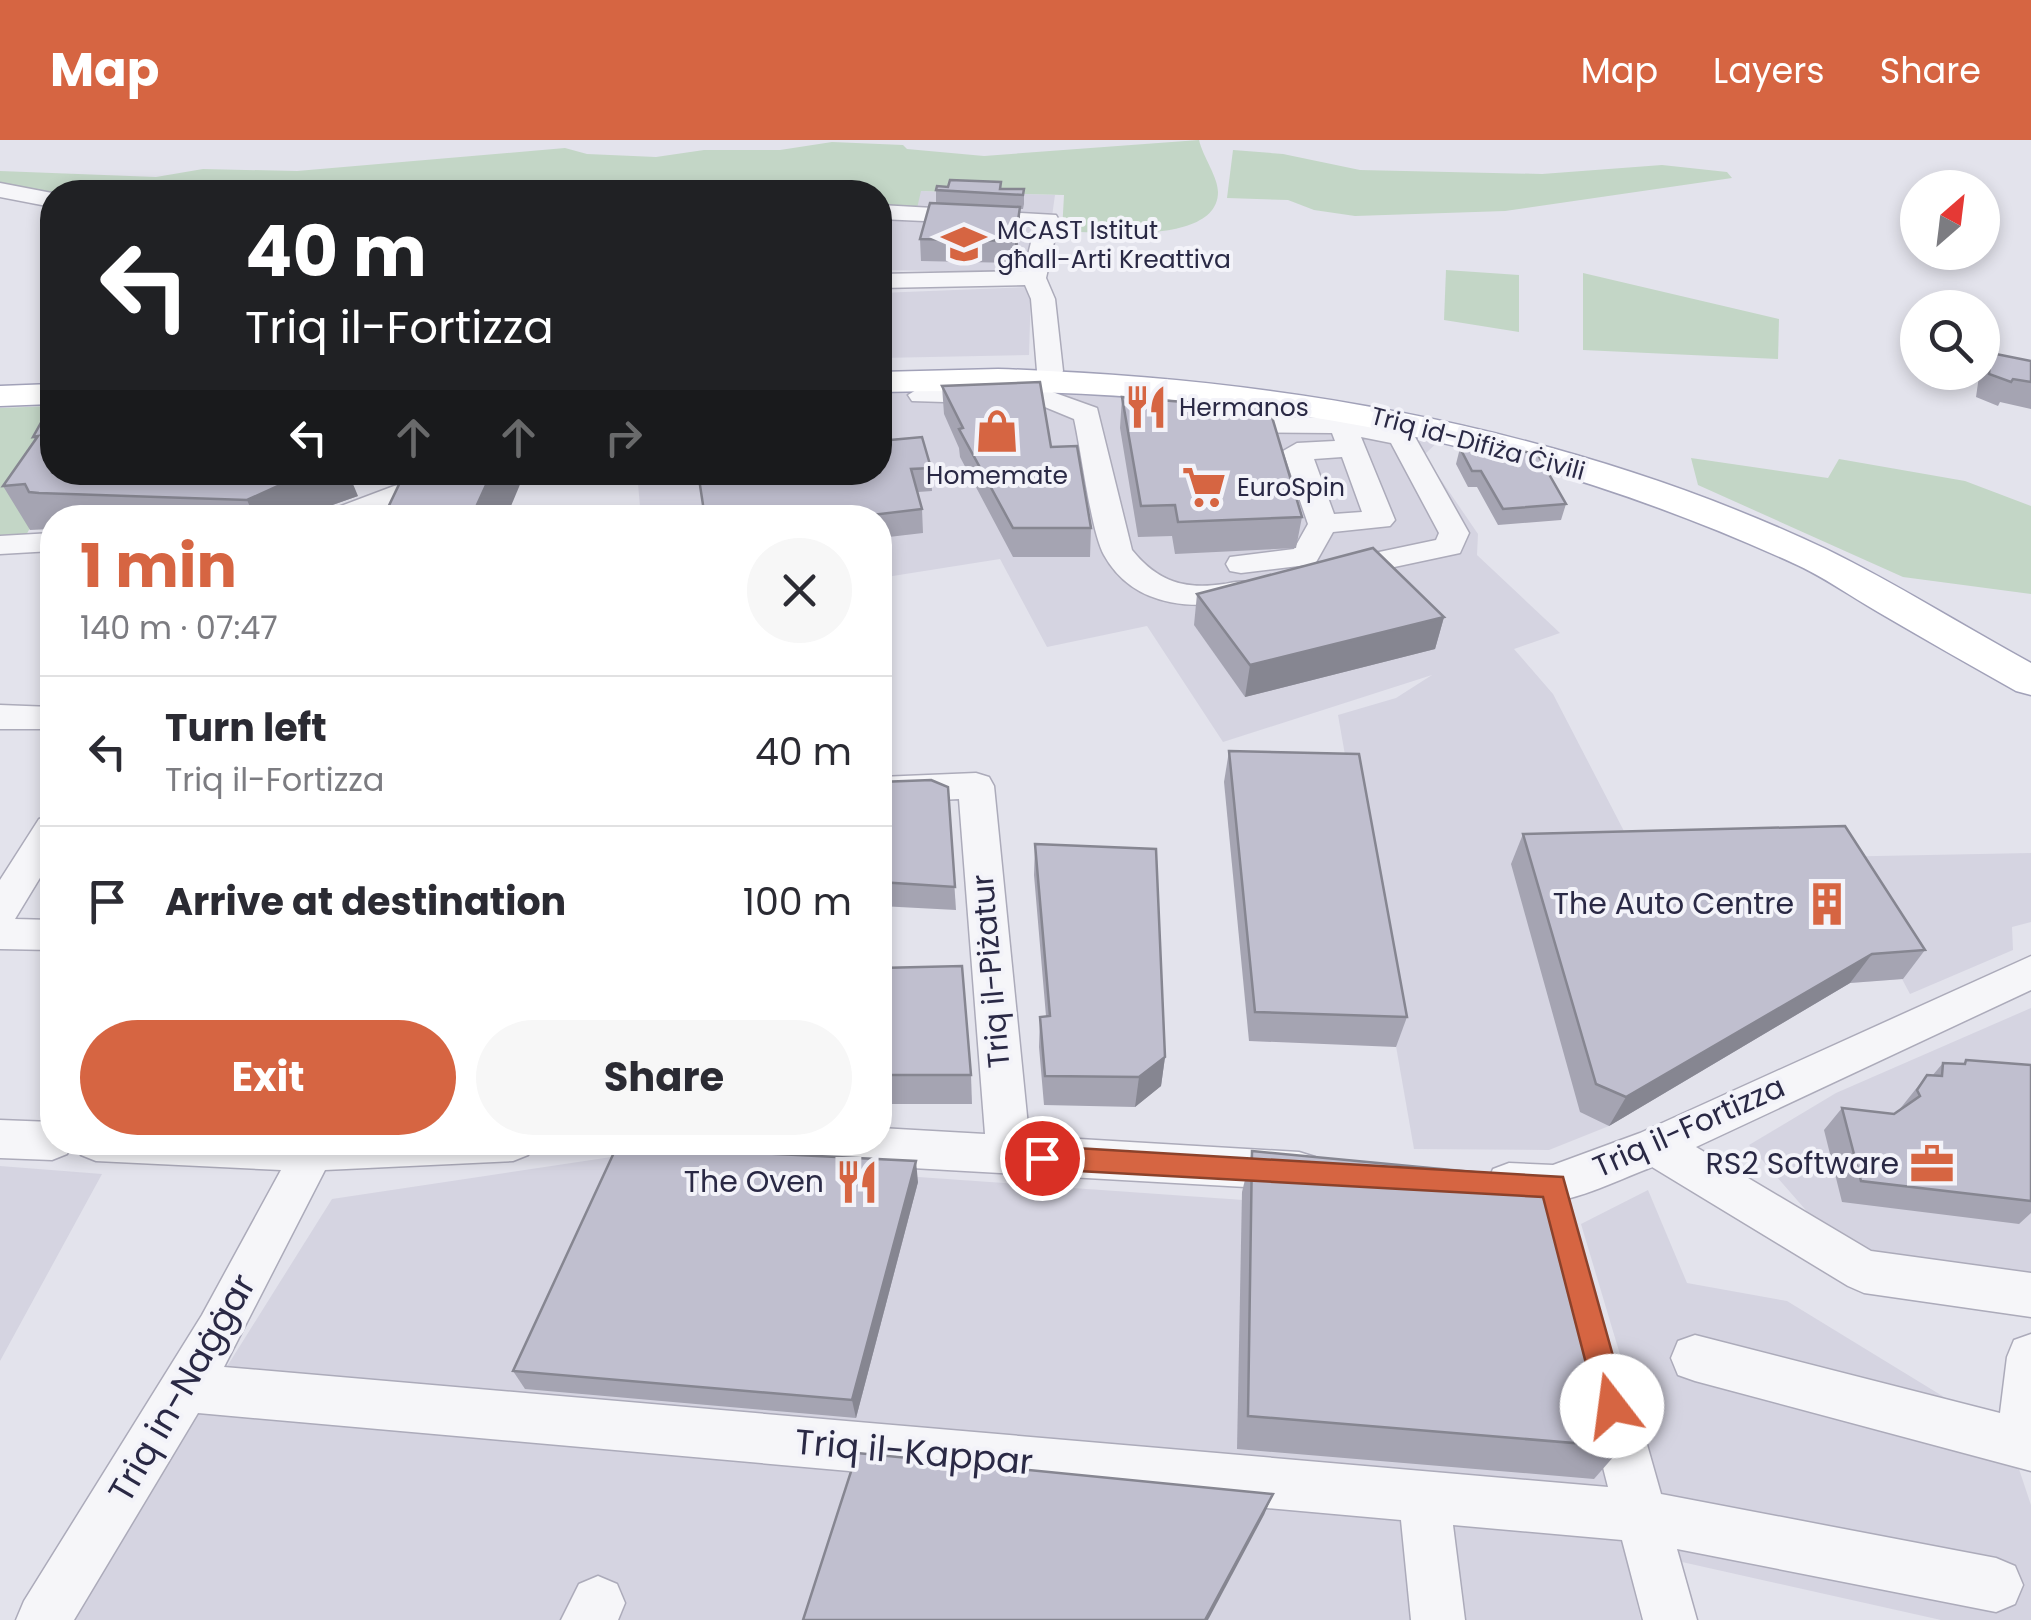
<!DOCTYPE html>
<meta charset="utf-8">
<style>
:root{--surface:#fff;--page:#f7f7f7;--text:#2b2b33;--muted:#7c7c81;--line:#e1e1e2;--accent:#d66542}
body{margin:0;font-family:Poppins,sans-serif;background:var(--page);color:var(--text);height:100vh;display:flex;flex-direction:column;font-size:38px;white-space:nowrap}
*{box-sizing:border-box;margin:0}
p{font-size:32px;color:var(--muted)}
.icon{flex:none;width:55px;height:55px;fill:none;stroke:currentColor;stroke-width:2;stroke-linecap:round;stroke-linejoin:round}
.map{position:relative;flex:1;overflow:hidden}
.sheet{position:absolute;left:40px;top:365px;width:852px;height:650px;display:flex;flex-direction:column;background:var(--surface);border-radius:40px;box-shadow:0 5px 15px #0003}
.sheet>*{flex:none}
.banner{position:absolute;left:40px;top:40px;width:852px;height:305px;border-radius:40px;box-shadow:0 5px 15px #0003;background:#202124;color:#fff;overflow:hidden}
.needle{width:65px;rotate:28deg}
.controls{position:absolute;left:1900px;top:30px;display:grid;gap:20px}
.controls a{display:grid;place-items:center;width:100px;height:100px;border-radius:50%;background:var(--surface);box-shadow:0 5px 15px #0003;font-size:50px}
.pin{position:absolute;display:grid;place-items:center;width:85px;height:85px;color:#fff;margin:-42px;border:5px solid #fff;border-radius:50%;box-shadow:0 2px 10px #0007}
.me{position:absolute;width:110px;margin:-55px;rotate:345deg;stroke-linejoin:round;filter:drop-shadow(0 0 8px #0008)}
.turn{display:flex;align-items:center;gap:35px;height:210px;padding:0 40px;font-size:45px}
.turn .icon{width:130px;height:130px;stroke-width:2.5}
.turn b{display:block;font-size:70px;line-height:85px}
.lanes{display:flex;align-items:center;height:95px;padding:0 40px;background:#0003;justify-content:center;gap:50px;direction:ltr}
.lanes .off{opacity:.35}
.round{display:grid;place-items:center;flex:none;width:105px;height:105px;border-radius:52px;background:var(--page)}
.head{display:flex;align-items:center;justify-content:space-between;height:170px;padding:0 40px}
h1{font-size:60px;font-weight:700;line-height:75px;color:var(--accent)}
.action{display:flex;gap:20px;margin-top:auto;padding:20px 40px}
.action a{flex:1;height:115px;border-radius:60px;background:var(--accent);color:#fff;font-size:40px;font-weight:700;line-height:115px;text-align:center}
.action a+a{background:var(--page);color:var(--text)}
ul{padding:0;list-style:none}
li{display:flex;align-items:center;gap:30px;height:150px;padding:0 40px;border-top:2px solid var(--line)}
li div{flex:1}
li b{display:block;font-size:38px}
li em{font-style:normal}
header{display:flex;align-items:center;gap:60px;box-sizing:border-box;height:140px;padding:0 50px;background:var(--accent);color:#fff}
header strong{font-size:48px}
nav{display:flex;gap:55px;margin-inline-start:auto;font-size:35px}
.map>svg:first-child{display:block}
.built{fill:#d5d4e1}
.green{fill:#c3d6c6}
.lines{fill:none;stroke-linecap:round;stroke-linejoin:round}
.minor-casing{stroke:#acabba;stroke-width:3}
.major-casing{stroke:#a1a1b8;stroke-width:3}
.minor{fill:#f6f6f9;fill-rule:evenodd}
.major{fill:#fff;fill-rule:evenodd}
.wall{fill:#a5a4b2}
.shaded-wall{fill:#868691}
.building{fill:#c0bfcf;stroke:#868691;stroke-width:2.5}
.route{fill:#d66542;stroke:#8b422b;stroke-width:2.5}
.labels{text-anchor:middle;stroke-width:8;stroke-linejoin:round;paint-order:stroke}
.far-poi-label{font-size:25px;fill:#2a2945;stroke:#f3f3f9;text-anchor:start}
.far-street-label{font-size:25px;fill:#2a2945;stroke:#f3f3f9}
.poi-label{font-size:30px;fill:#2a2945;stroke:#f3f3f9;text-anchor:end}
.street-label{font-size:30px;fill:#2a2945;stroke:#f3f3f9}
.near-street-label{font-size:35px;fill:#2a2945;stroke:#f3f3f9}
</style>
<header>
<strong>Map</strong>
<nav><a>Map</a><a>Layers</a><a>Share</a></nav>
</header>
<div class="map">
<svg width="2031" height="1480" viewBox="0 0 2031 1480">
<rect width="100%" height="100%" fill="#e3e3ec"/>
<!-- built -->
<g class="built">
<path d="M920,51l135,4 -11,78 -164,-3v-55z"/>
<path d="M1031,147l-2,68 -149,3v-65z"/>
<path d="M1074,244l370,52 -20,19 54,79 -1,21 83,78 -46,16 39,45 73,141 200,22 205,-4v69l-19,5 1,23 -103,44 -8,-15 -52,4 -241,143 -60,24 -135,-1 -76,-434 58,-17 36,-23 -209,67 -76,-116 -100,21 -47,-88 -120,19v-60l-239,-1 -4,-44 243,-1v-85z"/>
<path d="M2031,868v271l-167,-24 -46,-31 -69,-79 87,-52z"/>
<path d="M618,1016l926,65 97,399h-1573l264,-421z"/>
<path d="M0,1026l102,8 -102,187z"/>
<path d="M1648,1050l39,93 100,18 193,118 38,47 13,39v115h-90l-259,-58 -101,-338z"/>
</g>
<!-- green -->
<g class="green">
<path d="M1199,0c4,17 19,37 19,52 0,54 -122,40 -156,39l2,-36 -143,-4 -6,26 -35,-2v-23l-828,3 -52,-9v-15l156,6 47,-8 94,2 268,-23 22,6 69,3 48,-7h76l52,-8 71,3 4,4 77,7z"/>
<path d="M1233,10l50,4 77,16 182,4 120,-9 65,7 5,6 -227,33 -150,5 -41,-6 -26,-10 -61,-2z"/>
<path d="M1446,130l73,5v57l-75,-12z"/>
<path d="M1583,133l196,46 -1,40 -195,-9z"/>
<path d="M52,266v66l9,1 -36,64 -25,-1v-128z"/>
<path d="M1691,318l137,20 11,-19 126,22 66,25v88l-128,-17 -205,-92z"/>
</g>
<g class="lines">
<!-- minor casing -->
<g class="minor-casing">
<g id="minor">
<path d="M0,43l52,10v14l-52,-10z"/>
<path d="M880,65l176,10 3,5 -13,58 9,21 8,72 -4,6h-18l-4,-6 -6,-72 -6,-14 -145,3v-14l144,-3 11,-45 -155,-7z"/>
<path d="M921,247l123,2 53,19 35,142c26,32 53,40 92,34 12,-2 20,-4 32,-1l5,7 -5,7c-55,14 -121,14 -152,-42 -13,-23 -23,-106 -30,-136l-34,-14 -128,-4 -4,-6z"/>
<path d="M1408,275l14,8 -7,14 54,96 -9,20 -122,26 -11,-2 -4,-7 4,-7 109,-23 3,-7 -48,-90 -30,-6 34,83 -5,6 -57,6 -18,32 -74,9 -11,-2 -4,-7 4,-7 64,-8 14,-25 -25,-73 14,-8 38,-2 -3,-8 -107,-1 -14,-8 4,-6 128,-1 49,10 6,-10zM1342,317l20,55 -28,2 -20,-55z"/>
<path d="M459,332h60l-4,6 -104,21 -48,19h-42l4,-6 69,-26z"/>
<path d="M52,393v18l-52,3v-18z"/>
<path d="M0,565l52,2v22h-52z"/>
<path d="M976,633l13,4 5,9 35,350 270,16 16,5 6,14 -6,14 -16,5 -511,-29 -15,-6 -6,-13h113v-14l105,6 -26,-335 -79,4v-26z"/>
<path d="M52,675v43l-37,61 37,1v30l-52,-1v-69l39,-61z"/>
<path d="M2031,816v34l-335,157 175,104 160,22v44l-167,-24 -16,-7 -196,-119c-52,20 -103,50 -159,30l-6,-14 6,-14 16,-6 44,2 87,-32z"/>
<path d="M0,980l52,2v20h21l-6,12 -15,6 -52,-2z"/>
<path d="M75,1002h459l-6,13 -15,6 -188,9 -101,197 1384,120 -27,-106 7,-17 17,-7 17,7 7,17 32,113 335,64 19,8 8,19 -8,19 -19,8 -319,-63 20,71h-54l-21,-80 -169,-15 12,95h-54l-10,-100 -1203,-107 -124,207h-58l8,-19 178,-286 79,-145 -185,-9 -15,-6z"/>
<path d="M2031,1194v137l-336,-90 -17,-6 -7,-17 7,-17 17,-6 305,78 7,-56 7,-17z"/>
<path d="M598,1436l19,8 8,19 -7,17h-57l18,-36z"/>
</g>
</g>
<!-- major casing -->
<g class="major-casing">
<g id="major">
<path d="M998,229c284,9 569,58 828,180 70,34 137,77 205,114v32l-15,-4c-46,-26 -92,-52 -138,-79 -28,-16 -55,-36 -85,-49 -300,-136 -585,-180 -913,-171v-20z"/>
<path d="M52,244v20l-52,2v-20z"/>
</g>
</g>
<!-- minor -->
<use href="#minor" class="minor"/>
<!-- major -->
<use href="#major" class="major"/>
</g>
<!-- wall -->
<g class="wall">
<path d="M1001,42v7h23v15l-1,5h-3v20l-5,34 -94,-2 -1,-22 16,-35v-14l12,-3z"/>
<path d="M880,165h5l1,23 -3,30h-3z"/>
<path d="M1991,213l40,8v48l-31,-7 -2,4 -22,-9 3,-21 3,-4v-3z"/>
<path d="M942,246l109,61 40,81 -1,29h-77l-53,-100 -1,-9 -15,-34z"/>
<path d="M1122,257l75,9 105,111 -6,31 -121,6 -3,-18 -34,1 -18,-109z"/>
<path d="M52,263l306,93 -34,12 -6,10h-266v13l-1,-2 -21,1 -27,-44 32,-45 -2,-4z"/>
<path d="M1460,308l106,56 -5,16 -63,5 -21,-38h-9l-12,-23z"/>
<path d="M931,328l1,23 -14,1 4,17 1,24 -43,5v-20h-175l-7,-46z"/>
<path d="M384,332h140v3l-127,7z"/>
<path d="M1197,454l247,23 -9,32 -190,48 -51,-72z"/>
<path d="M1229,611l178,266 -11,30 -147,-6 -25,-259z"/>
<path d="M880,642l68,5 8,123 -76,-4z"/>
<path d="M1523,694l402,116 -22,29 -53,4 -241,143 -29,-14 -69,-248z"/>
<path d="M1035,704l130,213 -4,29 -26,21 -91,-2 -5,-58 1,-30 6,-1 -12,-141z"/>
<path d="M880,828l91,107 1,29h-92z"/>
<path d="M1966,920l65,5v148l-12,11 -177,-22 -18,-72 18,-22 52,6 5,-4 28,-35 5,1 11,-13 20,1z"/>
<path d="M1252,1011l370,296 -28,32 -357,-30 5,-257z"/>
<path d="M918,1042l-62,236 -331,-29 -12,-18z"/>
</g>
<!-- shaded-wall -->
<g class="shaded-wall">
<path d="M1020,67v22l-5,34v-22z"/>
<path d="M885,165l1,23 -3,30 -2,-23z"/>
<path d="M299,332h49l10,24 -34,12 -6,10h-63l-8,-18z"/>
<path d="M393,332h15l2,7 -13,3z"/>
<path d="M492,332h32v3l-18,43h-35z"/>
<path d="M1444,477l-9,32 -190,48 5,-32z"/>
<path d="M1872,814l-22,29 -241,143 17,-29z"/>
<path d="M1165,917l-4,29 -26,21 4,-30z"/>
<path d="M916,1021l2,21 -62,236 -4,-18z"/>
<path d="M1273,1354l-9,21 -56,105h-3z"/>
</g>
<!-- building -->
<g class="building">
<path d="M950,40l51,2 -1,7h24l-1,6 -87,-5 1,-4 11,1z"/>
<path d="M787,46l53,2 -2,4h-54z"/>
<path d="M930,63l90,4 -5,34 -95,-2z"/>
<path d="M880,165h5l-4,30h-1z"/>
<path d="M1991,213l40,8v21l-18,-3 -2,3 -22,-8z"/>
<path d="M1040,242l11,65 26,-1 14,82h-78l-54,-99 4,-1 -21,-42z"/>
<path d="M1122,257l74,6 1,3 72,1 33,110 -124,5 -3,-17 -34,1z"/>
<path d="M52,263v69h247l1,4 -53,24 -208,-7 -10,-1 -4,-8 -22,2 35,-50 -5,1z"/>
<path d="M922,297l9,31 -20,1 11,40 -75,9h-142l-7,-46h182v-31z"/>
<path d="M1505,306l33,9 28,49 -63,5 -22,-38h-9l-12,-23z"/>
<path d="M405,332l6,1 81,-1 -21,46h-88z"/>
<path d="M1373,408l71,69 -194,48 -53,-71z"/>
<path d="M1229,611l130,3 48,263 -152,-5z"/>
<path d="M931,640l17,7 7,100 -75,-5v-100z"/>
<path d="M1845,686l80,124 -53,4 -246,143 -30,-13 -73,-250z"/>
<path d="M1035,704l121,5 9,208 -26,20 -94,-1 -5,-59 10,-1z"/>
<path d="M962,826l9,109h-91v-107z"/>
<path d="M1966,920l65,5v136l-170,-20 -19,-73 52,6 26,-18 -3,-6 10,-15 15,1 1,-13 22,1z"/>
<path d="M617,1006l299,15 -64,239 -339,-29z"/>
<path d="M1252,1011l307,29 31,116 32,151 -374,-31z"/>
<path d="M857,1313l416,41 -68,126h-402z"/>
</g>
<!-- route -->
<path class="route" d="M1042,1006l521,31 64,229 -5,10 -10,4 -11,-4 -4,-10 -54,-209 -501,-28 -9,-3 -4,-8 4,-9z"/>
<!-- icons -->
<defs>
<g id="school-bare" transform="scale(3.45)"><path d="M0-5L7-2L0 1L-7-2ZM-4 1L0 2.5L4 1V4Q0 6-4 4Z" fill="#d66542" stroke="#f3f3f9" stroke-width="2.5" paint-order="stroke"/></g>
<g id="restaurant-bare" transform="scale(3.45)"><path d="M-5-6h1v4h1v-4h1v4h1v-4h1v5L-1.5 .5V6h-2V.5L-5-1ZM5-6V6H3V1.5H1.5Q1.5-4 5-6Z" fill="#d66542" stroke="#f3f3f9" stroke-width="2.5" paint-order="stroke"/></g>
<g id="shop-bare" transform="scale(3.45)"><path d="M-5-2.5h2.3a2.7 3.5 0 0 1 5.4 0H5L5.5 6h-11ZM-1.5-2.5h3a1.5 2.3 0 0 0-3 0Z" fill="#d66542" stroke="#f3f3f9" stroke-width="2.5" paint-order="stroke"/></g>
<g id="supermarket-bare" transform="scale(3.45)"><path d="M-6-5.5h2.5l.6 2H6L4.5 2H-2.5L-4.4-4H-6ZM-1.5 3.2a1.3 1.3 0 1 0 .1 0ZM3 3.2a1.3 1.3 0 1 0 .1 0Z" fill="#d66542" stroke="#f3f3f9" stroke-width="2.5" paint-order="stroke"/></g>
<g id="building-bare" transform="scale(3.45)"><path d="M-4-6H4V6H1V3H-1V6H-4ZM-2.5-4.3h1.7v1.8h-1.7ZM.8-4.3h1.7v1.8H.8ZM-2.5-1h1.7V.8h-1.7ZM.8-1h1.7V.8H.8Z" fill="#d66542" stroke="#f3f3f9" stroke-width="2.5" paint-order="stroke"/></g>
<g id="office-bare" transform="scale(3.45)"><path d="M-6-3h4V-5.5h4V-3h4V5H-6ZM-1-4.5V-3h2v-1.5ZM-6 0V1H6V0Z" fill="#d66542" stroke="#f3f3f9" stroke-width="2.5" paint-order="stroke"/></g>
</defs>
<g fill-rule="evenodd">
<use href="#school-bare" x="964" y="104"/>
<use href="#restaurant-bare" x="1146" y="267"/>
<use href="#shop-bare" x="997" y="291"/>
<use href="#supermarket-bare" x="1204" y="347"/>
<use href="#building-bare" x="1827" y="764"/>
<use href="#office-bare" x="1932" y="1024"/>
<use href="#restaurant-bare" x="857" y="1042"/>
</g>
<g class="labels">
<!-- far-poi labels -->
<g class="far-poi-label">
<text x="997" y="99">MCAST Istitut<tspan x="997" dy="29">għall-Arti Kreattiva</tspan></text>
<text x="1179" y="276">Hermanos</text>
<text x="997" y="344" text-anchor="middle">Homemate</text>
<text x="1237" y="356">EuroSpin</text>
</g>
<!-- far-street labels -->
<g class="far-street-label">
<text transform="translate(1478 303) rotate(15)" y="9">Triq id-Difiża Ċivili</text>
</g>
<!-- poi labels -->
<g class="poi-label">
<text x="1794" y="774">The Auto Centre</text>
<text x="1899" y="1034">RS2 Software</text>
<text x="824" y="1052">The Oven</text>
</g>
<!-- street labels -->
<g class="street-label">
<text transform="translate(991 831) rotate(-95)" y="10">Triq il-Piżatur</text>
<text transform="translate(1689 987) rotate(-24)" y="10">Triq il-Fortizza</text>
</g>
<!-- near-street labels -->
<g class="near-street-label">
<text transform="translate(182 1248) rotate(-60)" y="12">Triq in-Naġġar</text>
<text transform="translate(914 1312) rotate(5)" y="12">Triq il-Kappar</text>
</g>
</g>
</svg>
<div class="controls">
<a><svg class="needle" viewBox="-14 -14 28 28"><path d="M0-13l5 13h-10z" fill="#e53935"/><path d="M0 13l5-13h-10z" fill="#7c7c81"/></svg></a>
<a><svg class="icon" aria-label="search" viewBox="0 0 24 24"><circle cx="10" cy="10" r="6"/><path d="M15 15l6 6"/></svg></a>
</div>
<div class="pin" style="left:1042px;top:1018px;background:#d93025"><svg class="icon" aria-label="arrive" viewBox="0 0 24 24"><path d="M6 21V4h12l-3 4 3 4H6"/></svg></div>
<svg class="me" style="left:1612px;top:1266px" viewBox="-20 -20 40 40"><circle r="19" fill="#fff"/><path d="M0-13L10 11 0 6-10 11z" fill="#d66542"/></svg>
<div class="banner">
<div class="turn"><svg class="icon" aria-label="left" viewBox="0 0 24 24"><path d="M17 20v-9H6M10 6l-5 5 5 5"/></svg><div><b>40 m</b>Triq il-Fortizza</div></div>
<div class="lanes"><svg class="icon" aria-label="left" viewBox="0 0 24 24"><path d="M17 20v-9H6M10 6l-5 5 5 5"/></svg><svg class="icon off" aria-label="ahead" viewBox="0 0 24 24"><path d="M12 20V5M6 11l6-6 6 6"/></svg><svg class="icon off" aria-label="ahead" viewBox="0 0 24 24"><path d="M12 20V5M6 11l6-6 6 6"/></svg><svg class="icon off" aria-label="right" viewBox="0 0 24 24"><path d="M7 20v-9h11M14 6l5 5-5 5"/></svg></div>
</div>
<section class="sheet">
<div class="head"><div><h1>1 min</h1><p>140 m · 07:47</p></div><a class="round"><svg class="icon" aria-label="close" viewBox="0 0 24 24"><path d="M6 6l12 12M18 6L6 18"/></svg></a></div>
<ul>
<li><svg class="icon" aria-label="left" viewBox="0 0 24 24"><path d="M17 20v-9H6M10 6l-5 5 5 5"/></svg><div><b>Turn left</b><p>Triq il-Fortizza</p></div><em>40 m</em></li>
<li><svg class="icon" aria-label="arrive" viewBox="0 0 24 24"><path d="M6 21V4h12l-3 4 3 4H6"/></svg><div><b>Arrive at destination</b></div><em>100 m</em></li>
</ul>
<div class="action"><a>Exit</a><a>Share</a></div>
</section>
</div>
